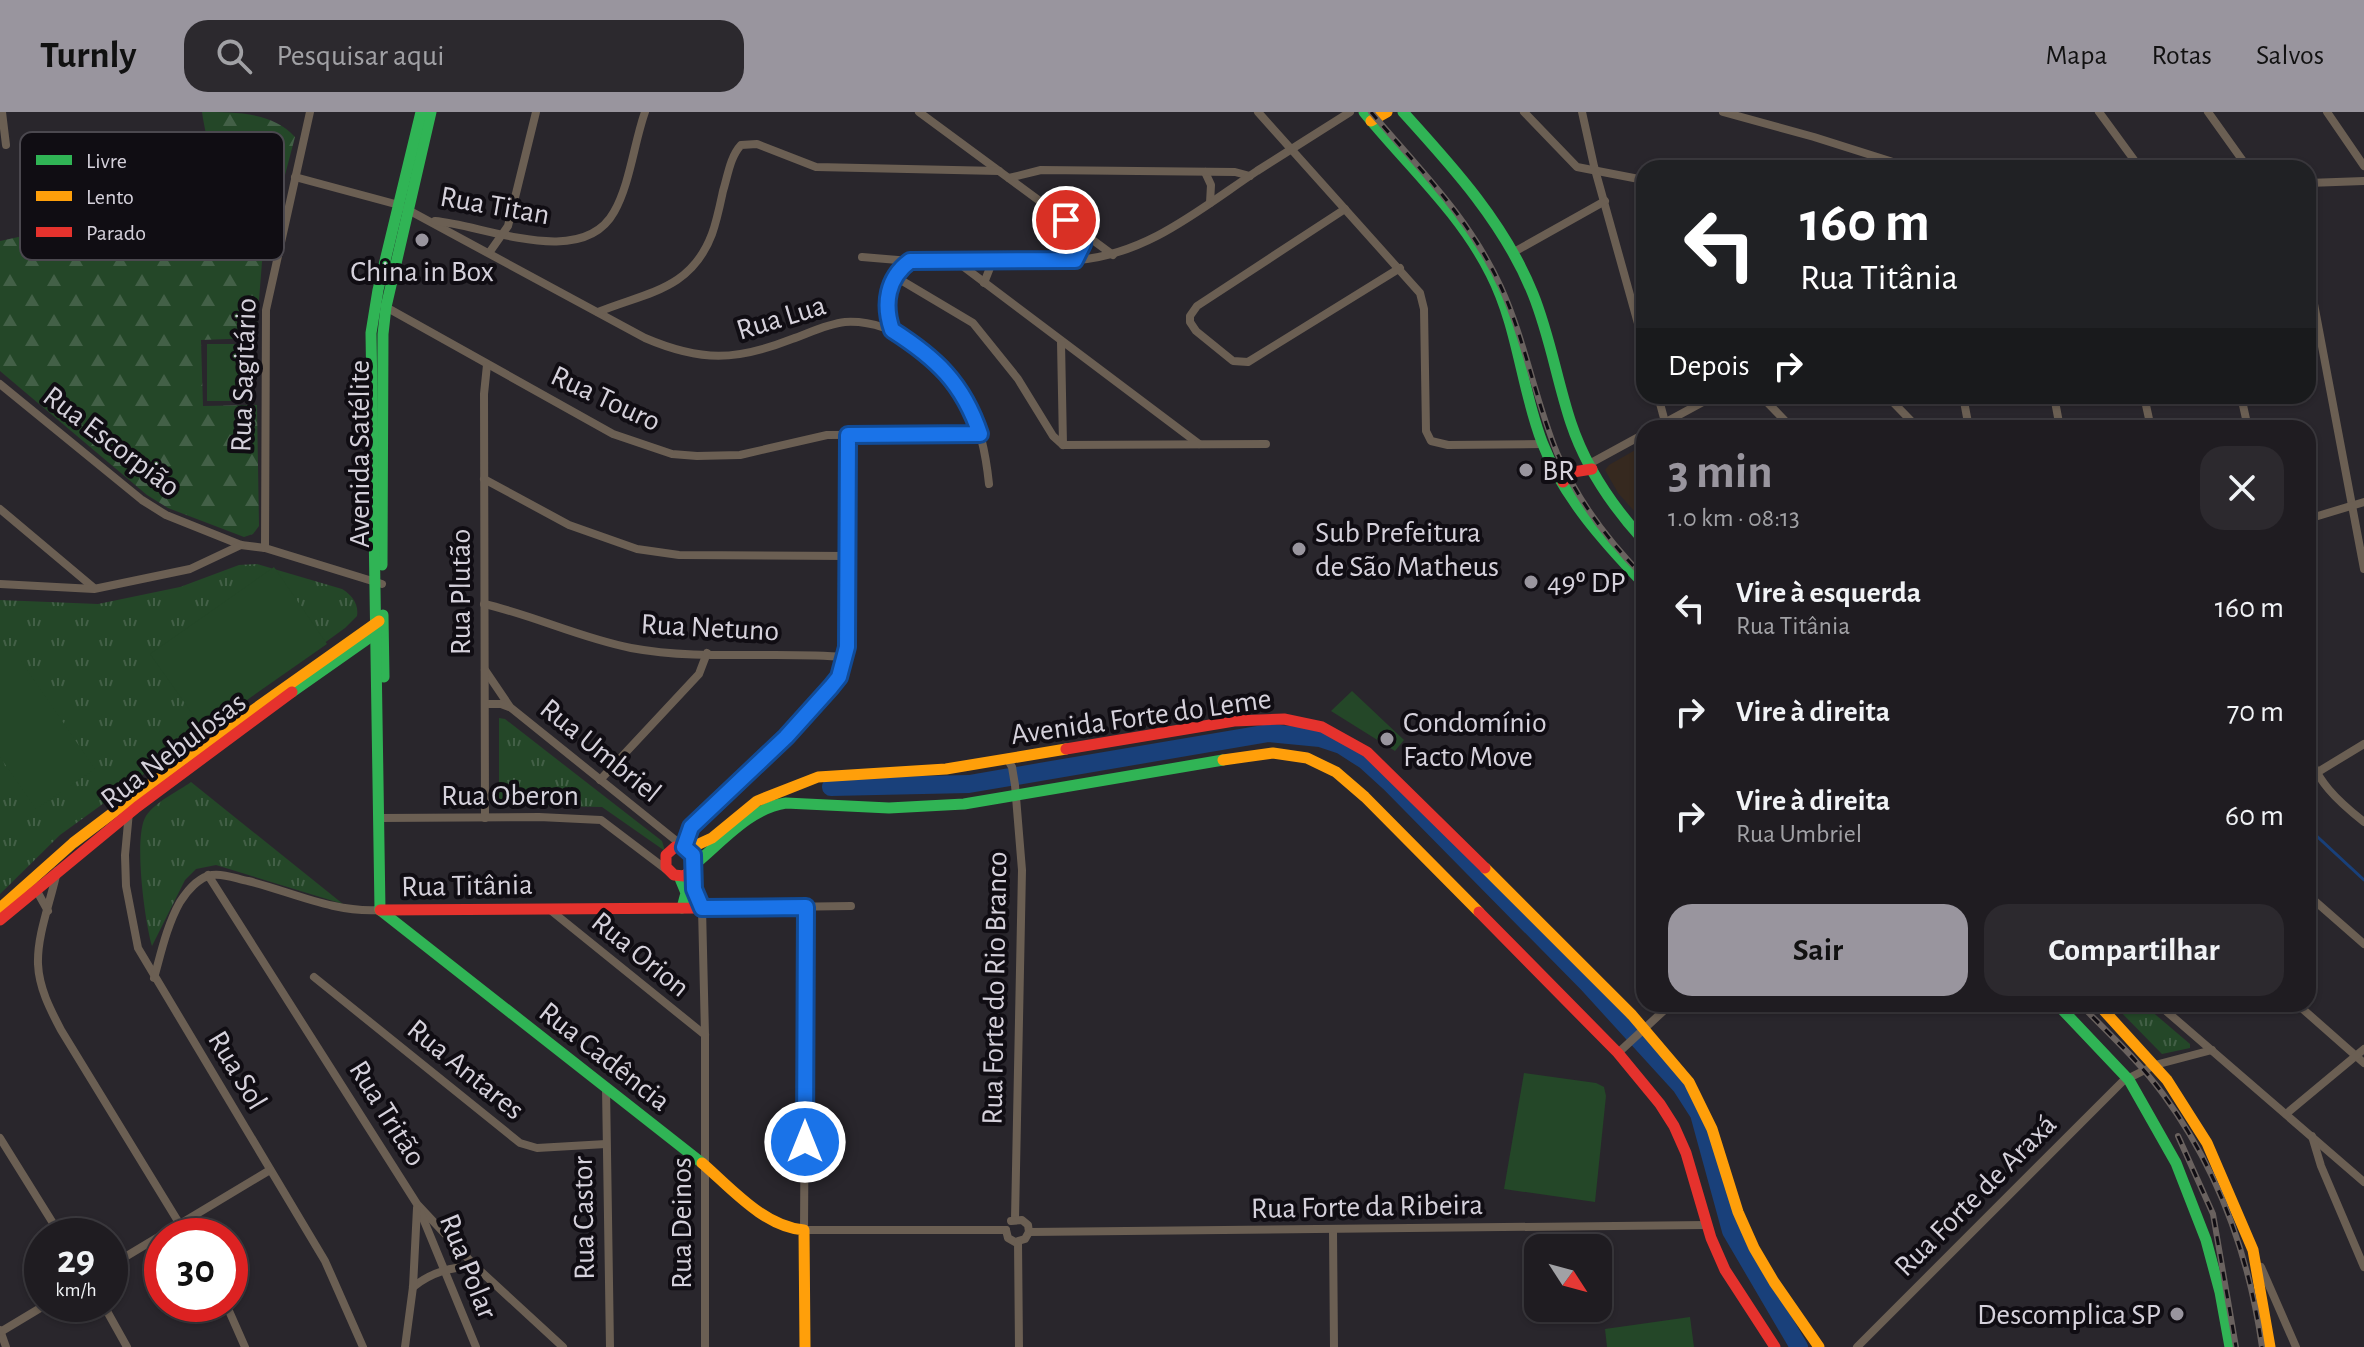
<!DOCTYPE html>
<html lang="pt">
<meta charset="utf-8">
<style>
:root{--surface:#1f1c21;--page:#2c292e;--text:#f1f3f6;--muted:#a1a1a5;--line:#3c3a3f;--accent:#99959e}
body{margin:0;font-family:"Alegreya Sans",sans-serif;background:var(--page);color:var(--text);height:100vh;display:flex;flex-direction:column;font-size:30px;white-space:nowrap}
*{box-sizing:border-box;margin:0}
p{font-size:26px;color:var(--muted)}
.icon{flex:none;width:44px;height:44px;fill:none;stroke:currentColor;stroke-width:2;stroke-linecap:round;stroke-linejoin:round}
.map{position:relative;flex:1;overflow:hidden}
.panel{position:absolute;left:1636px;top:308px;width:680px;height:592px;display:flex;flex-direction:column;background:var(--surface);border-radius:24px;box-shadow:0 2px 6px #0004,0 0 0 2px var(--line)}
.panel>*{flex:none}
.banner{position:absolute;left:1636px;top:48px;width:680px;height:244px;border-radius:24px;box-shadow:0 2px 6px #0004,0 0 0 2px var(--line);background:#202124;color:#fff;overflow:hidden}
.needle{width:52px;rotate:126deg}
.tools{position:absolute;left:1524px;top:1122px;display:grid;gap:16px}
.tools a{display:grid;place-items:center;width:88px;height:88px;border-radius:16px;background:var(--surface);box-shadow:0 2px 6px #0004,0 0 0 2px var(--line);font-size:40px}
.speed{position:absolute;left:24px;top:1106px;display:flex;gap:16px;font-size:40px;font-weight:700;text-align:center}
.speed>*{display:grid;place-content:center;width:104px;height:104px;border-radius:50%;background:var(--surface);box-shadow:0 2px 6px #0004,0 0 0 2px var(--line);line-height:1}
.speed small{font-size:20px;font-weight:400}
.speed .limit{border:12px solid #d22;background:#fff;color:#111}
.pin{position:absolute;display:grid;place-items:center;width:68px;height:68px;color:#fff;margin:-34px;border:4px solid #fff;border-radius:50%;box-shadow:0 2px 8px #0007}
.me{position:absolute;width:88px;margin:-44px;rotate:0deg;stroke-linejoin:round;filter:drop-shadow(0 0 6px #0008)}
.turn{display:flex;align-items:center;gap:28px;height:168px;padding:0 32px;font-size:36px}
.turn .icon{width:104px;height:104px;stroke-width:2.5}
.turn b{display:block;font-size:56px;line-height:68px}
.then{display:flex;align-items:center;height:76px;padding:0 32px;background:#0003;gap:16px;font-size:30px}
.round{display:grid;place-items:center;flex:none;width:84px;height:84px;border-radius:24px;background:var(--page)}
.head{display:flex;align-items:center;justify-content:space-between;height:136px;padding:0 32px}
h1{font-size:48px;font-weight:700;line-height:60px;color:var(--accent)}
.primary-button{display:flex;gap:16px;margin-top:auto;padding:16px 32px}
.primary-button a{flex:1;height:92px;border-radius:24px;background:var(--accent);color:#111;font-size:32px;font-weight:700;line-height:92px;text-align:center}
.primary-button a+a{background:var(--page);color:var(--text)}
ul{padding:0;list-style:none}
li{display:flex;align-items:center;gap:24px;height:104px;padding:0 32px}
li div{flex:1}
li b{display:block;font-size:30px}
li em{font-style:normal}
header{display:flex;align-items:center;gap:48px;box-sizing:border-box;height:112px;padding:0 40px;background:var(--accent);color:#111}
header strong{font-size:38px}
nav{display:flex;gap:44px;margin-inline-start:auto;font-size:28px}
.search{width:560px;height:72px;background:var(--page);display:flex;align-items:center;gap:20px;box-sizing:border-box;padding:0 28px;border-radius:24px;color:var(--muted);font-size:30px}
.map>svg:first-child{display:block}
.education{fill:#36291f}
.grass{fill:url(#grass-tufts)}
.forest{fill:url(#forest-firs)}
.garden{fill:#244728}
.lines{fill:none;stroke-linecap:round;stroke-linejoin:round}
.stream{stroke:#19407a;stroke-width:3}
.river{stroke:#19407a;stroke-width:18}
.street{stroke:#6b5f53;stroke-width:8}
.fast{stroke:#30b455;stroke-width:11}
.slow{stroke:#ff9f0a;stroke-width:11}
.jam{stroke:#e5322d;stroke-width:11}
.rail-casing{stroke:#6a625f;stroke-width:6}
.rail{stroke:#100d13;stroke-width:3;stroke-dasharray:9;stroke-linecap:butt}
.route-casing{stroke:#114b97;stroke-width:20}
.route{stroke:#1a73e8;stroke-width:14}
.poi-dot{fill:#99959e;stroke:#100d13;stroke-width:3}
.labels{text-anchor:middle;stroke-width:8;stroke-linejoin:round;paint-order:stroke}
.street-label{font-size:30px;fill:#d5d1db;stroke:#100d13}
.poi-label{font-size:30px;fill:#d5d1db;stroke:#100d13;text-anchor:start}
.key{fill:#100d13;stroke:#4b484f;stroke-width:2}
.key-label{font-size:22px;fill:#d5d1db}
</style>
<header>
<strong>Turnly</strong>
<div class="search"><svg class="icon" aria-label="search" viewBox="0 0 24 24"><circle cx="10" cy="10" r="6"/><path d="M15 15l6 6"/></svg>Pesquisar aqui</div>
<nav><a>Mapa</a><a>Rotas</a><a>Salvos</a></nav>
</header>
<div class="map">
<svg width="2364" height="1235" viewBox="0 0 2364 1235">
<defs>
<pattern id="grass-tufts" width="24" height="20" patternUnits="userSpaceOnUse" patternTransform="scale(2)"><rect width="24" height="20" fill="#244728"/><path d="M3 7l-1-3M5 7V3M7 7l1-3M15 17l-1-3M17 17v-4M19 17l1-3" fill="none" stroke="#436047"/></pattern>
<pattern id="forest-firs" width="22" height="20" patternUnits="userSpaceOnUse" patternTransform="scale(2)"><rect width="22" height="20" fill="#244728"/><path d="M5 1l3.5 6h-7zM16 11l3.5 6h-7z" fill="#436047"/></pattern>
</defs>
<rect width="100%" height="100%" fill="#29262c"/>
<!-- education -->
<path class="education" d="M1644,333v77l-26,-29 -13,-23 4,-5z"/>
<!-- grass -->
<g class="grass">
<path d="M257,452l85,25c10,6 17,15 15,27l-12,12 -285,207 -60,59v-294l98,4 82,-17 59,-22z"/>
<path d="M499,606l6,1 157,122 3,10 -63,-44 -103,-2z"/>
<path d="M191,670l152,122 -127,-39 -20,4 -11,11 -33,66c-7,-23 -19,-110 -6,-130 9,-14 31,-24 45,-34z"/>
<path d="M2113,892h30l47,40v4l-28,6z"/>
</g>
<!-- forest -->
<path class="forest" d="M202,0c33,0 71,0 93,25l-33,125 -6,76 -55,2 2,66 54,-1 2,121 -6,8 -9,3 -76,-29 -21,-13 -147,-124v-130l23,-5 16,-22 160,-24c19,-17 6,-55 3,-78z"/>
<!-- garden -->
<g class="garden">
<rect x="207" y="232" width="40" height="57"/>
<path d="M274,455l53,77 -123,86 -54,-76z"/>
<path d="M21,549l74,108 -59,40 -36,-52v-82z"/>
<path d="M1352,579l52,49 -9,11 -64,-40z"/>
<path d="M1524,961l72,10 8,4 2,9 -11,106 -91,-13z"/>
<path d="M1690,1205l4,30h-87l-2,-18z"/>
</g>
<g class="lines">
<!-- stream -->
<path class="stream" d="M2308,716l56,52"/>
<!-- river -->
<path class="river" d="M831,675l138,-3 300,-51 51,5 21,7 25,16 23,21 199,202 93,102 18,28 32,117 68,116"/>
<!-- street -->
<g class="street">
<path d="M2,0l4,33"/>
<path d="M919,0l194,143"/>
<path d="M1258,0l162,181 4,16 2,122 5,10 17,4 95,-1"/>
<path d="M1524,0l53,55 67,13"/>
<path d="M1582,0l12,54 50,179"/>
<path d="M1723,0l91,25 98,31"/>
<path d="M2099,0l41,56"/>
<path d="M2208,0l40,56"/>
<path d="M2327,0l37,54"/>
<path d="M1205,60l6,13 -1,18"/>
<path d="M295,65l104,28 246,133c56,24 91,23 147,1 17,-6 35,-15 53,-17 49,-3 101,37 123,79 13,27 18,54 21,83"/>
<path d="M1009,66l32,-8 194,2 15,4"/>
<path d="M2308,71l56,-2"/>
<path d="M1345,97l-148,97 -7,10v6l6,9 37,30 15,1 152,-94"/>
<path d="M435,109c49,4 147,49 179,-9 16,-28 20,-69 31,-100"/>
<path d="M1514,140l91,-51"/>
<path d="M489,141l19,-27 28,-114"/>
<path d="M862,145l48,4 168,-1c70,-6 122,-51 179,-89 31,-20 62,-39 93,-59"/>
<path d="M1075,148l8,-16 1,-11"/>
<path d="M956,149l243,183"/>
<path d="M2308,160l56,297"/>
<path d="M894,164l79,47 45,56 35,57 10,9"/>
<path d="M984,171l9,-23"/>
<path d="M384,194l229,128 59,20 25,2 43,-1 87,-20 153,-1"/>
<path d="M598,200c49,-20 93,-22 114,-78 5,-14 8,-29 11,-43 5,-16 7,-34 18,-46l16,-1 59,23 183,4"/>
<path d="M892,218c-9,-25 -6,-52 18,-68"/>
<path d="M1061,230l2,103 203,-1"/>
<path d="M0,272l142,116 24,15 75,30 24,3 117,36"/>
<path d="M1658,284l7,26 6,6"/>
<path d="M1761,284l31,32"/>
<path d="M1887,284l31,32"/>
<path d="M1963,284l6,32"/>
<path d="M2054,284l6,32"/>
<path d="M2144,284l7,32"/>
<path d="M2241,284l7,32"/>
<path d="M1655,316l59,-32"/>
<path d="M1589,352l55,-30"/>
<path d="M484,367l85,46 68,24 42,6 169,1"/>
<path d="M0,397l94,79"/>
<path d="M2308,407l56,-17"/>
<path d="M265,436l1,-238 44,-198"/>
<path d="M0,472l94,5 96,-20 51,-24"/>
<path d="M484,492c49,11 96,34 147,44 70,13 143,3 214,9"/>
<path d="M485,558l25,37 169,136"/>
<path d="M485,592h16l8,3"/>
<path d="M2308,636c6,32 31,54 56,74"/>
<path d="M1007,646l5,9 3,18 7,85 -7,349"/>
<path d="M2308,666l56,-34"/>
<path d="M600,668l99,-106 8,-21"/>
<path d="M129,700l-4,43 1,31 12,62 187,313 38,86"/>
<path d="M380,706l159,-1 62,3 66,50"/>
<path d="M485,706l-1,-424 3,-29"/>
<path d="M671,737l115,-112 45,-50 8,-10 8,-30 1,-212"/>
<path d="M57,759c-6,30 -20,63 -19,93 1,24 12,45 23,66l126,206"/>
<path d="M208,763l209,329 58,62 88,81"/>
<path d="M33,772l15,27"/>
<path d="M2308,783l56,49"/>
<path d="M806,795l-2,323h202"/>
<path d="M549,797l156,126"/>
<path d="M314,865l206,166 17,5 69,-4"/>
<path d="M154,866c7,-25 13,-53 26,-76 7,-11 19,-25 32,-27 12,-2 25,4 36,6 44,11 86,32 132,29"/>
<path d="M2158,892l206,178"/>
<path d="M2297,892l67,59"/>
<path d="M1618,941l53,-49"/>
<path d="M606,975l4,260"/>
<path d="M2286,1002l78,-65"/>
<path d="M2312,1024l9,30 43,101"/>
<path d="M0,1026l61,98"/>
<path d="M420,1099l56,136"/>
<path d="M1011,1109l11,-1 6,5 1,7"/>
<path d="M1006,1118l2,8 7,4 10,-3 4,-7"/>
<path d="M1333,1119l1,116"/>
<path d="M1029,1120l677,-7"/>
<path d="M1018,1130l1,105"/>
<path d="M110,1154l160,-96"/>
<path d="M2261,1155l35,80"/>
<path d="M413,1175c19,-15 38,-20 62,-21"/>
<path d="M103,1192l24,43"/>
<path d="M226,1192l19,43"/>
<path d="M0,1218l6,17"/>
<path d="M2,1219l45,-27"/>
<path d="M405,1235l8,-60 4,-79"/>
<path d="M705,1235v-312l-3,-127 149,-2"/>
<path d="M1857,1235l266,-266 32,-16 57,-15"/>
</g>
<!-- fast -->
<g class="fast">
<path d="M1364,0c43,53 96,100 127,162 27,53 30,113 51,168 21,55 62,100 102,142"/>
<path d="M1403,0c50,55 102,112 130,182 17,42 24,87 38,129 15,45 41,83 73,118"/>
<path d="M382,453l1,-231 3,-27 45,-195"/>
<path d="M383,503l1,62"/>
<path d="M292,580l84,-59 6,-1"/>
<path d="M695,752c27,-22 55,-56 91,-61l103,5 75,-4 259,-44"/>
<path d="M679,764l7,17 -4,15"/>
<path d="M380,798l-9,-577 7,-43 43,-178"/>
<path d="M380,798l322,253"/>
<path d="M2057,892l72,76 47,83 30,77 14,52 10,55"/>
</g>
<!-- slow -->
<g class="slow">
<path d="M1371,9l16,-9"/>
<path d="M1223,648l50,-7 34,5 29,14 29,25 114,115"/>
<path d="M688,737l24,-11 45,-37 61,-24 128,-8 120,-20"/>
<path d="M1485,756l147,147 57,67 23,47 26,83 16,36 20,34 45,65"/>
<path d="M0,796l73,-65 107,-81 199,-141"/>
<path d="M2098,892l69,76 40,63 46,107 17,97"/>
<path d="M702,1051c29,25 62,64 102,67l1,117"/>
</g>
<!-- jam -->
<g class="jam">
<path d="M1563,370l10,-10 19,-3"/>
<path d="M1066,637l168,-28 50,-2 38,8 45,25 118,116"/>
<path d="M380,798l322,-2 -9,-24 -2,-33 -16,-4 -9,8v12l8,8 10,1 8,-6"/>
<path d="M1479,800l139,141 42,51 14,22 12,27 25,85 14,32 50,77"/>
<path d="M0,808l137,-113 155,-115"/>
</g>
<!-- rail casing -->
<g class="rail-casing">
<g id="rail">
<path d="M1371,0c49,58 98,105 130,175 24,53 34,112 56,166 20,46 52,89 87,124"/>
<path d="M2080,892c28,29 59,57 83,90 55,75 86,161 99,253"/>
<path d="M2178,1024l35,78 23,133"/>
</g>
</g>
<!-- rail -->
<use href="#rail" class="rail"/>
</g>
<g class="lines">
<!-- route casing -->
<g class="route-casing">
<path id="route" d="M805,1030l1,-235 -104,1 -8,-19 -1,-34 -9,-8 7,-20 95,-90 45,-50 8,-10 8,-30 1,-212 132,-1c-17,-51 -44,-76 -88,-104 -9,-26 -5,-52 18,-69l165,-1 8,-16 1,-11 -18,-13"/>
</g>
<!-- route -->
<use href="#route" class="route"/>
</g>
<!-- markers -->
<g class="poi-dot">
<circle cx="422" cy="128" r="8"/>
<circle cx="1526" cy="358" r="8"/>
<circle cx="1299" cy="437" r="8"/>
<circle cx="1531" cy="470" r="8"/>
<circle cx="1387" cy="627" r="8"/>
<circle cx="2177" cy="1202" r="8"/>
</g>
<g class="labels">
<!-- street labels -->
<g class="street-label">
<text transform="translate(495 93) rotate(10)" y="10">Rua Titan</text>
<text transform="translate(781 205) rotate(-17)" y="10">Rua Lua</text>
<text transform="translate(243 263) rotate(-88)" y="10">Rua Sagitário</text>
<text transform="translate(606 286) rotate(25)" y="10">Rua Touro</text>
<text transform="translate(112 329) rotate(37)" y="10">Rua Escorpião</text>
<text transform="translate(359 342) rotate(-90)" y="10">Avenida Satélite</text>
<text transform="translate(460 480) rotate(-90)" y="10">Rua Plutão</text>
<text transform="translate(710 515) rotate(3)" y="10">Rua Netuno</text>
<text transform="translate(1141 604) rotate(-8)" y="10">Avenida Forte do Leme</text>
<text transform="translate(173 638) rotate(-37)" y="10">Rua Nebulosas</text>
<text transform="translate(601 638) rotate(39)" y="10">Rua Umbriel</text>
<text x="510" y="693">Rua Oberon</text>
<text transform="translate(467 773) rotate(-1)" y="10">Rua Titânia</text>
<text transform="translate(641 842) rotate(39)" y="10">Rua Orion</text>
<text transform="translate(994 876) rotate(-89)" y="10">Rua Forte do Rio Branco</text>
<text transform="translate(605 944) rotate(38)" y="10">Rua Cadência</text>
<text transform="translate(466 957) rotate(39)" y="10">Rua Antares</text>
<text transform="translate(238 958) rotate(59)" y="10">Rua Sol</text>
<text transform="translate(388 1001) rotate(58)" y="10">Rua Tritão</text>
<text transform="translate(1975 1083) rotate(-45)" y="10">Rua Forte de Araxá</text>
<text transform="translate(1367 1094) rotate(-1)" y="10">Rua Forte da Ribeira</text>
<text transform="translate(583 1106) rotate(-91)" y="10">Rua Castor</text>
<text transform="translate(681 1111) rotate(-90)" y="10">Rua Deinos</text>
<text transform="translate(469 1154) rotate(68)" y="10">Rua Polar</text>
</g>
<!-- poi labels -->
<g class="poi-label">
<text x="422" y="169" text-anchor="middle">China in Box</text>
<text x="1542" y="368">BR</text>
<text x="1315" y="430">Sub Prefeitura<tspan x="1315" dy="34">de São Matheus</tspan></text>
<text x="1547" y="480">49º DP</text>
<text x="1403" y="620">Condomínio<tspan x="1403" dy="34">Facto Move</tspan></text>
<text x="2161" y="1212" text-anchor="end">Descomplica SP</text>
</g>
</g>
<!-- legend -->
<rect x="20" y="20" width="264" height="128" rx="12" class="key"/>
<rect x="36" y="43" width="36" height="10" fill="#30b455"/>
<rect x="36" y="79" width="36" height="10" fill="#ff9f0a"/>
<rect x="36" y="115" width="36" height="10" fill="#e5322d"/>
<g class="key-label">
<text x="86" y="56">Livre</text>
<text x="86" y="92">Lento</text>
<text x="86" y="128">Parado</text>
</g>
</svg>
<div class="tools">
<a><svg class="needle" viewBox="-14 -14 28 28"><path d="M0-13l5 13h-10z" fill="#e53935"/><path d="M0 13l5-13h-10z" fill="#a1a1a5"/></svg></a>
</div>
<div class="speed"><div>29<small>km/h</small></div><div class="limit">30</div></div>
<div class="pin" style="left:1066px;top:108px;background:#d93025"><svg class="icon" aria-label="arrive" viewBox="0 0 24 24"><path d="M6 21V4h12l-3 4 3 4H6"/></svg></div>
<svg class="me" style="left:805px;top:1030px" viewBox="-20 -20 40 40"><circle r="17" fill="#1a73e8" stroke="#fff" stroke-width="3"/><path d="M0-11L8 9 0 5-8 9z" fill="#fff"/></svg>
<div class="banner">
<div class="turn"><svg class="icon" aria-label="left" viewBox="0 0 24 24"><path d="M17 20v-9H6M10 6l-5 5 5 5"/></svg><div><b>160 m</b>Rua Titânia</div></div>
<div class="then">Depois<svg class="icon" aria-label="right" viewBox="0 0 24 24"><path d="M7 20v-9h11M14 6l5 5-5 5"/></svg></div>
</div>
<section class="panel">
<div class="head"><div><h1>3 min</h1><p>1.0 km · 08:13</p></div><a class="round"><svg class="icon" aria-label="close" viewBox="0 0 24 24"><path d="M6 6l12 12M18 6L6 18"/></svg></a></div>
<ul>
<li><svg class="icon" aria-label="left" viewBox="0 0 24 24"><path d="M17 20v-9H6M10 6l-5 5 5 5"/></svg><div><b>Vire à esquerda</b><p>Rua Titânia</p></div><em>160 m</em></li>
<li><svg class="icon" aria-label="right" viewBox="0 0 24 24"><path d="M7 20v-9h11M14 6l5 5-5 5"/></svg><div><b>Vire à direita</b></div><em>70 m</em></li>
<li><svg class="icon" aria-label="right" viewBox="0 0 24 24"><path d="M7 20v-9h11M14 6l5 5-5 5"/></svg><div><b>Vire à direita</b><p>Rua Umbriel</p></div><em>60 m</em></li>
</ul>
<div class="primary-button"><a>Sair</a><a>Compartilhar</a></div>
</section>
</div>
